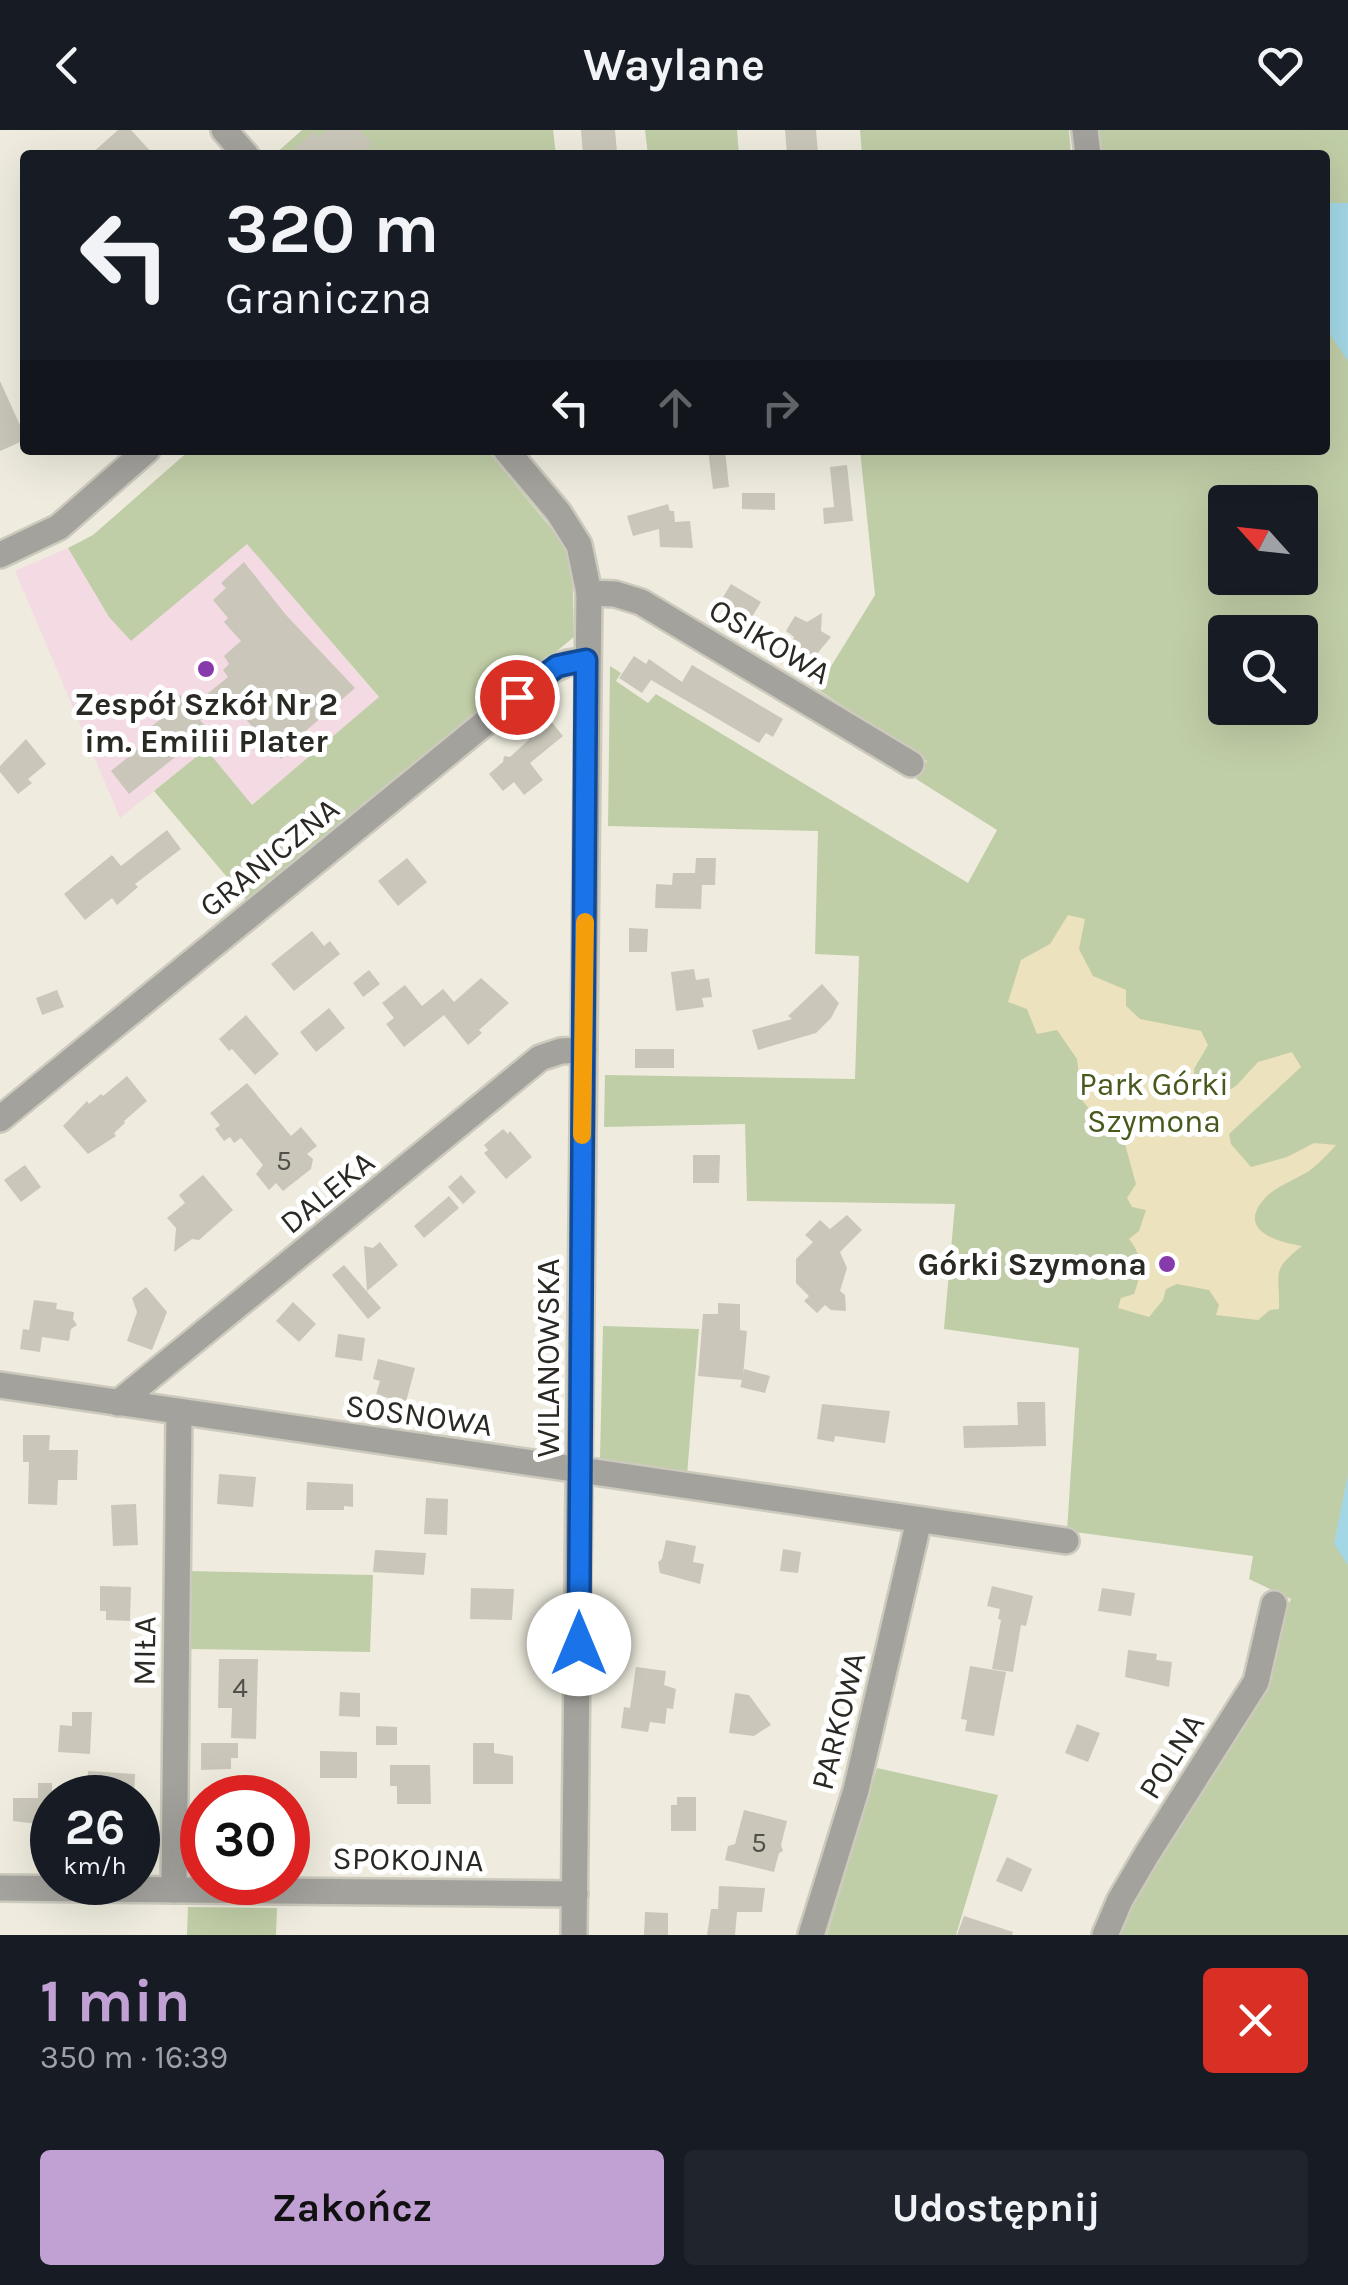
<!DOCTYPE html>
<html lang="pl">
<meta charset="utf-8">
<style>
:root{--surface:#171b24;--page:#20242c;--text:#f1f3f6;--muted:#9ea1a6;--accent:#c1a0d4}
body{margin:0;font-family:Karla,sans-serif;background:var(--page);color:var(--text);height:100vh;display:flex;flex-direction:column;font-size:38px;white-space:nowrap}
*{box-sizing:border-box;margin:0}
p{font-size:32px;color:var(--muted)}
.icon{flex:none;width:55px;height:55px;fill:none;stroke:currentColor;stroke-width:2;stroke-linecap:round;stroke-linejoin:round}
.map{position:relative;height:1805px;overflow:hidden}
.sheet{display:flex;flex-direction:column;background:var(--surface);flex:1}
.sheet>*{flex:none}
.banner{position:absolute;left:20px;top:20px;width:1310px;height:305px;border-radius:10px;box-shadow:0 10px 40px #0002;background:#171b24;color:var(--text);overflow:hidden}
.needle{width:65px;rotate:297deg}
.controls{position:absolute;left:1208px;top:355px;display:grid;gap:20px}
.controls a{display:grid;place-items:center;width:110px;height:110px;border-radius:10px;background:var(--surface);box-shadow:0 10px 40px #0002;font-size:50px}
.speed{position:absolute;left:30px;top:1645px;display:flex;gap:20px;font-size:50px;font-weight:700;text-align:center}
.speed>*{display:grid;place-content:center;width:130px;height:130px;border-radius:50%;background:var(--surface);box-shadow:0 10px 40px #0002;line-height:1}
.speed small{font-size:25px;font-weight:400}
.speed .limit{border:15px solid #d22;background:#fff;color:#111}
.pin{position:absolute;display:grid;place-items:center;width:85px;height:85px;color:#fff;margin:-42px;border:5px solid #fff;border-radius:50%;box-shadow:0 2px 10px #0007}
.me{position:absolute;width:110px;margin:-55px;rotate:0deg;stroke-linejoin:round;filter:drop-shadow(0 0 8px #0008)}
.turn{display:flex;align-items:center;gap:35px;height:210px;padding:0 40px;font-size:45px}
.turn .icon{width:130px;height:130px;stroke-width:2.5}
.turn b{display:block;font-size:70px;line-height:85px}
.lanes{display:flex;align-items:center;height:95px;padding:0 40px;background:#0003;justify-content:center;gap:50px;direction:ltr}
.lanes .off{opacity:.35}
.round{display:grid;place-items:center;flex:none;width:105px;height:105px;border-radius:10px;background:var(--page)}
.headline{display:flex;align-items:center;justify-content:space-between;height:170px;padding:0 40px}
h1{font-size:60px;font-weight:700;line-height:75px;color:var(--accent)}
.primary-button{display:flex;gap:20px;margin-top:auto;padding:20px 40px}
.primary-button a{flex:1;height:115px;border-radius:10px;background:var(--accent);color:#111;font-size:40px;font-weight:700;line-height:115px;text-align:center}
.primary-button a+a{background:var(--page);color:var(--text)}
header{display:flex;justify-content:space-between;align-items:center;height:130px;padding:0 40px;background:var(--surface);font-size:45px;font-weight:700}
.map>svg:first-child{display:block}
.education{fill:#f3dae3}
.green{fill:#c0cea7;fill-rule:evenodd}
.sand{fill:#ece2bd}
.water{fill:#a3d7e6}
.building{fill:#cac7ba}
.lines{fill:none;stroke-linecap:round;stroke-linejoin:round}
.minor-casing{stroke:#ccc9bd;stroke-width:30}
.minor{stroke:#a4a29d;stroke-width:25}
.route-casing{stroke:#114b97;stroke-width:25}
.route{stroke:#1a73e8;stroke-width:18}
.slow{stroke:#f59e0b;stroke-width:18}
.poi-dot{fill:#873aab;stroke:#fff;stroke-width:4}
.labels{text-anchor:middle;stroke-width:10;stroke-linejoin:round;paint-order:stroke}
.number-label{font-size:28px;fill:#52504a}
.street-label{font-size:32px;fill:#2a2924;stroke:#fff}
.poi-label{font-size:32px;font-weight:bold;fill:#2a2924;stroke:#fff}
.park-label{font-size:32px;fill:#47591d;stroke:#fff}
</style>
<header><svg class="icon" aria-label="back" viewBox="0 0 24 24"><path d="M15 5l-7 7 7 7"/></svg>Waylane<svg class="icon" aria-label="heart" viewBox="0 0 24 24"><path d="M12 20l-8-8c-3-5 5-10 8-4 3-6 11-1 8 4z"/></svg></header>
<div class="map">
<svg width="1348" height="1805" viewBox="0 0 1348 1805">
<rect width="100%" height="100%" fill="#efecdf"/>
<!-- education -->
<path class="education" d="M247,413l132,155 -128,107 -45,-56 -86,69 -105,-247 53,-23 41,69 22,24z"/>
<!-- green -->
<g class="green">
<path d="M302,0h251l3,25h-282z"/>
<path d="M645,0h92l2,25h-91z"/>
<path d="M860,0h209l2,25h-209z"/>
<path d="M1096,0h252v1805h-232l5,-20 152,-276 18,-40 -42,-20 4,-23 -186,-25 12,-183 -135,-19 11,-125 -208,-3 -2,-77 -141,3 1,-52 250,4 4,-123 -44,-2 3,-123 -210,-5 2,-160 11,7 -5,8 32,22 8,-9 312,189 29,-53 -81,-51 11,-18 -110,-72 58,-94 -15,-145h465v-295h-227zM1225,372h75v76h-75zM1225,502h75v76h-75z"/>
<path d="M190,320h297l78,95 7,14 2,78 -325,266 -95,-112 52,-42 46,56 127,-108 -132,-153 -116,97 -22,-24 -41,-69 25,-13z"/>
<path d="M603,1196l96,3 -12,146 -87,-17z"/>
<path d="M188,1441l185,4 -3,77 -181,-3z"/>
<path d="M877,1638l121,27 -42,140h-129z"/>
<path d="M188,1777l89,1 -1,27h-89z"/>
</g>
<!-- sand -->
<path class="sand" d="M1068,785l17,4 -6,30 14,27 33,14v16l14,13 61,12 7,14 -14,24 2,22 21,8 20,-14 21,-23 34,-10 9,15 -72,67 2,10 20,23 36,-10 27,-14 22,2c-7,8 -15,16 -23,23 -14,11 -36,17 -48,30 -30,33 14,44 37,48 -32,25 -22,26 -23,63l-9,1 -12,10 -42,-5 3,-10 -10,-15 -32,-6 -11,5 -3,11 -14,17 -31,-9 3,-10 13,-4c8,-22 10,-36 -5,-55l10,-8 7,-21 -14,-3 -5,-9 9,-14 -14,-51 -28,-18 -12,-15 -5,-41 -20,-29 -20,4 -10,-25 -19,-7 13,-42 29,-16z"/>
<!-- water -->
<g class="water">
<path d="M1325,73h23v158l-23,-34z"/>
<path d="M1348,1344v91l-14,-21z"/>
</g>
<!-- building -->
<g class="building">
<path d="M118,0h13l23,25h-64z"/>
<path d="M327,0h33l12,14 -12,11h-73l27,-24 5,6z"/>
<path d="M581,0h34l2,22 -34,3z"/>
<path d="M785,0h31l2,24 -31,1z"/>
<path d="M0,251l25,55v4l-25,11z"/>
<path d="M708,320h17l4,37 -16,2z"/>
<path d="M847,335l6,56 -29,3 -1,-16 11,-1 -4,-40z"/>
<path d="M742,363h33v17l-33,-1z"/>
<path d="M668,374l2,7h4l1,11 15,-1 3,27 -33,-1 -1,-18 -26,7 -6,-20z"/>
<path d="M244,432l42,53 69,73 -55,48 3,3 -22,20 -12,-14 -5,3 -12,-14 3,-4 -27,-32 -28,22 9,10 -80,64 -18,-23 42,-34 -6,-7 15,-12 -4,-5 23,-18 10,12 37,-30 -5,-7 6,-6 -5,-8 17,-15 -17,-19 4,-4 -15,-18 13,-12 -5,-5z"/>
<path d="M731,454l30,18 -11,18 -17,4 -9,-6 -4,-16z"/>
<path d="M822,483l-1,18 10,6 -20,24 -23,-13 6,-11 -8,-6 9,-15 12,6z"/>
<path d="M634,526l12,8 3,-5 33,23 10,-17 91,54 -10,18 -7,-4 -7,10 -108,-63 -9,13 -23,-15z"/>
<path d="M550,590l13,16 -33,27 13,17 -19,15 -10,-13 -11,9 -14,-17 14,-12 1,-6 6,1z"/>
<path d="M26,609l20,25 -18,15 4,4 -14,11 -18,-22v-6z"/>
<path d="M167,700l14,19 -46,35 3,3 -21,18 -5,-7 -27,22 -21,-26 48,-39 9,11z"/>
<path d="M407,728l20,24 -29,24 -20,-25z"/>
<path d="M696,728h20l-1,27h-13l-1,24 -46,-1 1,-24 16,1 1,-12h22z"/>
<path d="M629,798l19,1 -1,23h-18z"/>
<path d="M312,801l12,15 6,-5 10,13 -46,37 -23,-27z"/>
<path d="M694,839l2,11 13,-2 3,19 -10,1 2,9 -28,4 -5,-39z"/>
<path d="M369,840l11,14 -17,13 -10,-14z"/>
<path d="M481,848l28,25 -30,27 3,3 -14,12 -24,-30 -40,32 -18,-23 8,-6 -12,-15 23,-18 17,21 21,-17 11,13z"/>
<path d="M822,854l17,19 -8,15 -15,15 -58,17 -6,-20 40,-11 -4,-3z"/>
<path d="M57,860l7,17 -22,8 -6,-17z"/>
<path d="M329,878l16,20 -29,24 -16,-20z"/>
<path d="M246,885l33,39 -24,21 -23,-26 -3,2 -10,-12z"/>
<rect x="635" y="919" width="39" height="19"/>
<path d="M127,946l20,25 -23,20 1,2 -11,10 2,3 -28,18 -25,-28 24,-25 2,3 12,-10 2,2z"/>
<path d="M247,953l44,53 10,-9 16,19 -10,8 6,5 -2,10 -28,22 -7,-8 -7,7 -13,-16 7,-9 -22,-27 -7,5 -4,-6 -6,4 -9,-12 5,-4 -10,-12z"/>
<path d="M503,999l5,5 2,-3 22,26 -26,22 -22,-26 4,-3 -4,-5z"/>
<path d="M693,1025h27l-1,28h-26z"/>
<path d="M25,1035l16,22 -20,15 -17,-22z"/>
<path d="M203,1045l30,35 -34,30 -7,-1 -18,13 2,-24 -9,-10 18,-15 -6,-8z"/>
<path d="M461,1045l15,17 -13,12 -15,-17z"/>
<path d="M449,1066l10,12 -35,30 -10,-12z"/>
<path d="M847,1085l15,15 -22,22 7,16 -7,23 5,4 1,16 -15,-1 -6,-5 -8,8 -13,-12 5,-5 -13,-13v-24l17,-17 -8,-7 15,-15 10,9z"/>
<path d="M380,1112l18,23 -31,26 -3,-45 9,2z"/>
<path d="M344,1135l37,43 -13,11 -36,-44z"/>
<path d="M146,1157l21,25 -15,38 -25,-9 10,-29 -5,-14z"/>
<path d="M34,1170l23,3 -1,6 18,3 -1,7 4,6 -6,4 -2,12 -27,-4 -2,15 -20,-3 3,-20 6,1z"/>
<path d="M293,1172l23,22 -17,18 -23,-21z"/>
<path d="M718,1173l22,1v26l7,1 -4,45 1,-7 26,7 -5,17 -25,-6 2,-7 -44,-4 5,-62h15z"/>
<path d="M338,1204l27,4 -3,23 -27,-4z"/>
<path d="M378,1229l37,9 -9,34 -30,-7 4,-14 -7,-2z"/>
<path d="M1017,1272h28l1,44 -82,2 -1,-22 55,-1z"/>
<path d="M822,1274l68,7 -5,32 -50,-7 -1,6 -17,-3z"/>
<path d="M23,1305h27l-1,15h29l-1,30h-19l-1,25 -29,-1 1,-42h-6z"/>
<path d="M219,1344l37,3 -3,30 -36,-3z"/>
<path d="M307,1352l46,2v23l-9,-1v4h-38z"/>
<path d="M426,1368l22,1 -1,36 -23,-1z"/>
<path d="M136,1374l2,41 -25,1 -2,-41z"/>
<path d="M666,1410l30,6 -3,16 11,2 -4,20 -40,-11 -2,-11 4,-3z"/>
<path d="M783,1419l18,3 -3,21 -18,-2z"/>
<path d="M375,1420l51,3 -2,22 -51,-3z"/>
<path d="M100,1456l31,1 -1,34 -24,-1v-9h-6z"/>
<path d="M992,1456l41,10 -7,30 -5,-1 -8,47 -21,-3 9,-49 -3,-1 2,-10 -13,-3z"/>
<path d="M471,1458l43,1 -2,31 -42,-1z"/>
<path d="M1102,1458l33,5 -4,23 -33,-5z"/>
<path d="M1128,1520l29,4 -1,6 16,2 -3,25 -44,-10z"/>
<path d="M219,1529h39l-2,80 -25,-1 1,-30h-14z"/>
<path d="M970,1536l36,6 -12,64 -29,-5 2,-11 -6,-1z"/>
<path d="M636,1537l30,4 -2,14 12,4 -3,20 -6,-1 -2,16 -15,-2 -2,10 -27,-4 3,-21 6,1z"/>
<path d="M340,1562l20,1v24l-21,-1z"/>
<path d="M735,1563l14,2 22,30 -17,11 -25,-3z"/>
<path d="M72,1582h20l-2,42 -32,-2 2,-27 12,1z"/>
<path d="M1077,1594l23,9 -12,29 -23,-9z"/>
<path d="M376,1596l21,1v18h-21z"/>
<path d="M201,1613h37v15h-7v11l-30,1z"/>
<path d="M473,1613h21v10l19,3v28h-40z"/>
<path d="M320,1621l37,1v26h-37z"/>
<path d="M390,1635h40l1,39h-34v-18h-7z"/>
<path d="M88,1641l47,3 -1,24h-47z"/>
<path d="M38,1653h14v48h-15v-7l-24,-3v-23h25z"/>
<path d="M677,1667h19v34h-25v-26h6z"/>
<path d="M744,1680l43,11 -6,24 2,6 -4,2 -5,19 -49,-12 3,-14 7,-2z"/>
<path d="M1007,1727l25,12 -10,23 -26,-11z"/>
<path d="M719,1756l46,2 -3,24h-25l-2,23h-28l4,-26h7z"/>
<path d="M645,1782l23,1v22h-24z"/>
<path d="M964,1786l49,16 -1,3h-55z"/>
</g>
<g class="lines">
<!-- minor casing -->
<g class="minor-casing">
<g id="minor">
<path d="M224,0l22,25"/>
<path d="M1085,0l3,25"/>
<path d="M506,320l53,63 20,32 10,48 -15,1342"/>
<path d="M0,425l59,-28 88,-77"/>
<path d="M589,463l26,1 26,8 270,162"/>
<path d="M0,989l546,-446 21,-10 20,-3"/>
<path d="M0,1255l1066,156"/>
<path d="M118,1273l422,-345 21,-7 23,-1"/>
<path d="M0,1758l575,6"/>
<path d="M174,1760l5,-478"/>
<path d="M811,1805l45,-145 63,-270"/>
<path d="M1105,1805l15,-35 27,-46 109,-172 18,-78"/>
</g>
</g>
<!-- minor -->
<use href="#minor" class="minor"/>
</g>
<g class="lines">
<!-- route casing -->
<g class="route-casing">
<path id="route" d="M517,567l40,-31 29,-6 -7,984"/>
</g>
<!-- route -->
<use href="#route" class="route"/>
<!-- slow -->
<path class="slow" d="M582,1005l3,-213"/>
</g>
<!-- markers -->
<g class="poi-dot">
<circle cx="206" cy="539" r="10"/>
<circle cx="1167" cy="1134" r="10"/>
</g>
<g class="labels">
<!-- number labels -->
<g class="number-label">
<text x="284" y="1040">5</text>
<text x="240" y="1567">4</text>
<text x="759" y="1722">5</text>
</g>
<!-- street labels -->
<g class="street-label">
<text transform="translate(770 511) rotate(31)" y="11">OSIKOWA</text>
<text transform="translate(269 727) rotate(-39)" y="11">GRANICZNA</text>
<text transform="translate(327 1062) rotate(-39)" y="11">DALEKA</text>
<text transform="translate(548 1228) rotate(-90)" y="11">WILANOWSKA</text>
<text transform="translate(419 1285) rotate(8)" y="11">SOSNOWA</text>
<text transform="translate(144 1521) rotate(-89)" y="11">MIŁA</text>
<text transform="translate(838 1591) rotate(-76)" y="11">PARKOWA</text>
<text transform="translate(1171 1626) rotate(-58)" y="11">POLNA</text>
<text transform="translate(408 1729) rotate(1)" y="11">SPOKOJNA</text>
</g>
<!-- poi labels -->
<g class="poi-label">
<text x="206" y="585">Zespół Szkół Nr 2<tspan x="206" dy="37">im. Emilii Plater</tspan></text>
<text x="1147" y="1145" text-anchor="end">Górki Szymona</text>
</g>
<!-- park labels -->
<g class="park-label">
<text x="1154" y="965">Park Górki<tspan x="1154" dy="37">Szymona</tspan></text>
</g>
</g>
</svg>
<div class="controls">
<a><svg class="needle" viewBox="-14 -14 28 28"><path d="M0-13l5 13h-10z" fill="#e53935"/><path d="M0 13l5-13h-10z" fill="#9ea1a6"/></svg></a>
<a><svg class="icon" aria-label="search" viewBox="0 0 24 24"><circle cx="10" cy="10" r="6"/><path d="M15 15l6 6"/></svg></a>
</div>
<div class="speed"><div>26<small>km/h</small></div><div class="limit">30</div></div>
<div class="pin" style="left:517px;top:567px;background:#d93025"><svg class="icon" aria-label="arrive" viewBox="0 0 24 24"><path d="M6 21V4h12l-3 4 3 4H6"/></svg></div>
<svg class="me" style="left:579px;top:1514px" viewBox="-20 -20 40 40"><circle r="19" fill="#fff"/><path d="M0-13L10 11 0 6-10 11z" fill="#1a73e8"/></svg>
<div class="banner">
<div class="turn"><svg class="icon" aria-label="left" viewBox="0 0 24 24"><path d="M17 20v-9H6M10 6l-5 5 5 5"/></svg><div><b>320 m</b>Graniczna</div></div>
<div class="lanes"><svg class="icon" aria-label="left" viewBox="0 0 24 24"><path d="M17 20v-9H6M10 6l-5 5 5 5"/></svg><svg class="icon off" aria-label="ahead" viewBox="0 0 24 24"><path d="M12 20V5M6 11l6-6 6 6"/></svg><svg class="icon off" aria-label="right" viewBox="0 0 24 24"><path d="M7 20v-9h11M14 6l5 5-5 5"/></svg></div>
</div>
</div>
<section class="sheet">
<div class="headline"><div><h1>1 min</h1><p>350 m · 16:39</p></div><a class="round" style="background:#d93025;color:#fff"><svg class="icon" aria-label="close" viewBox="0 0 24 24"><path d="M6 6l12 12M18 6L6 18"/></svg></a></div>
<div class="primary-button"><a>Zakończ</a><a>Udostępnij</a></div>
</section>
